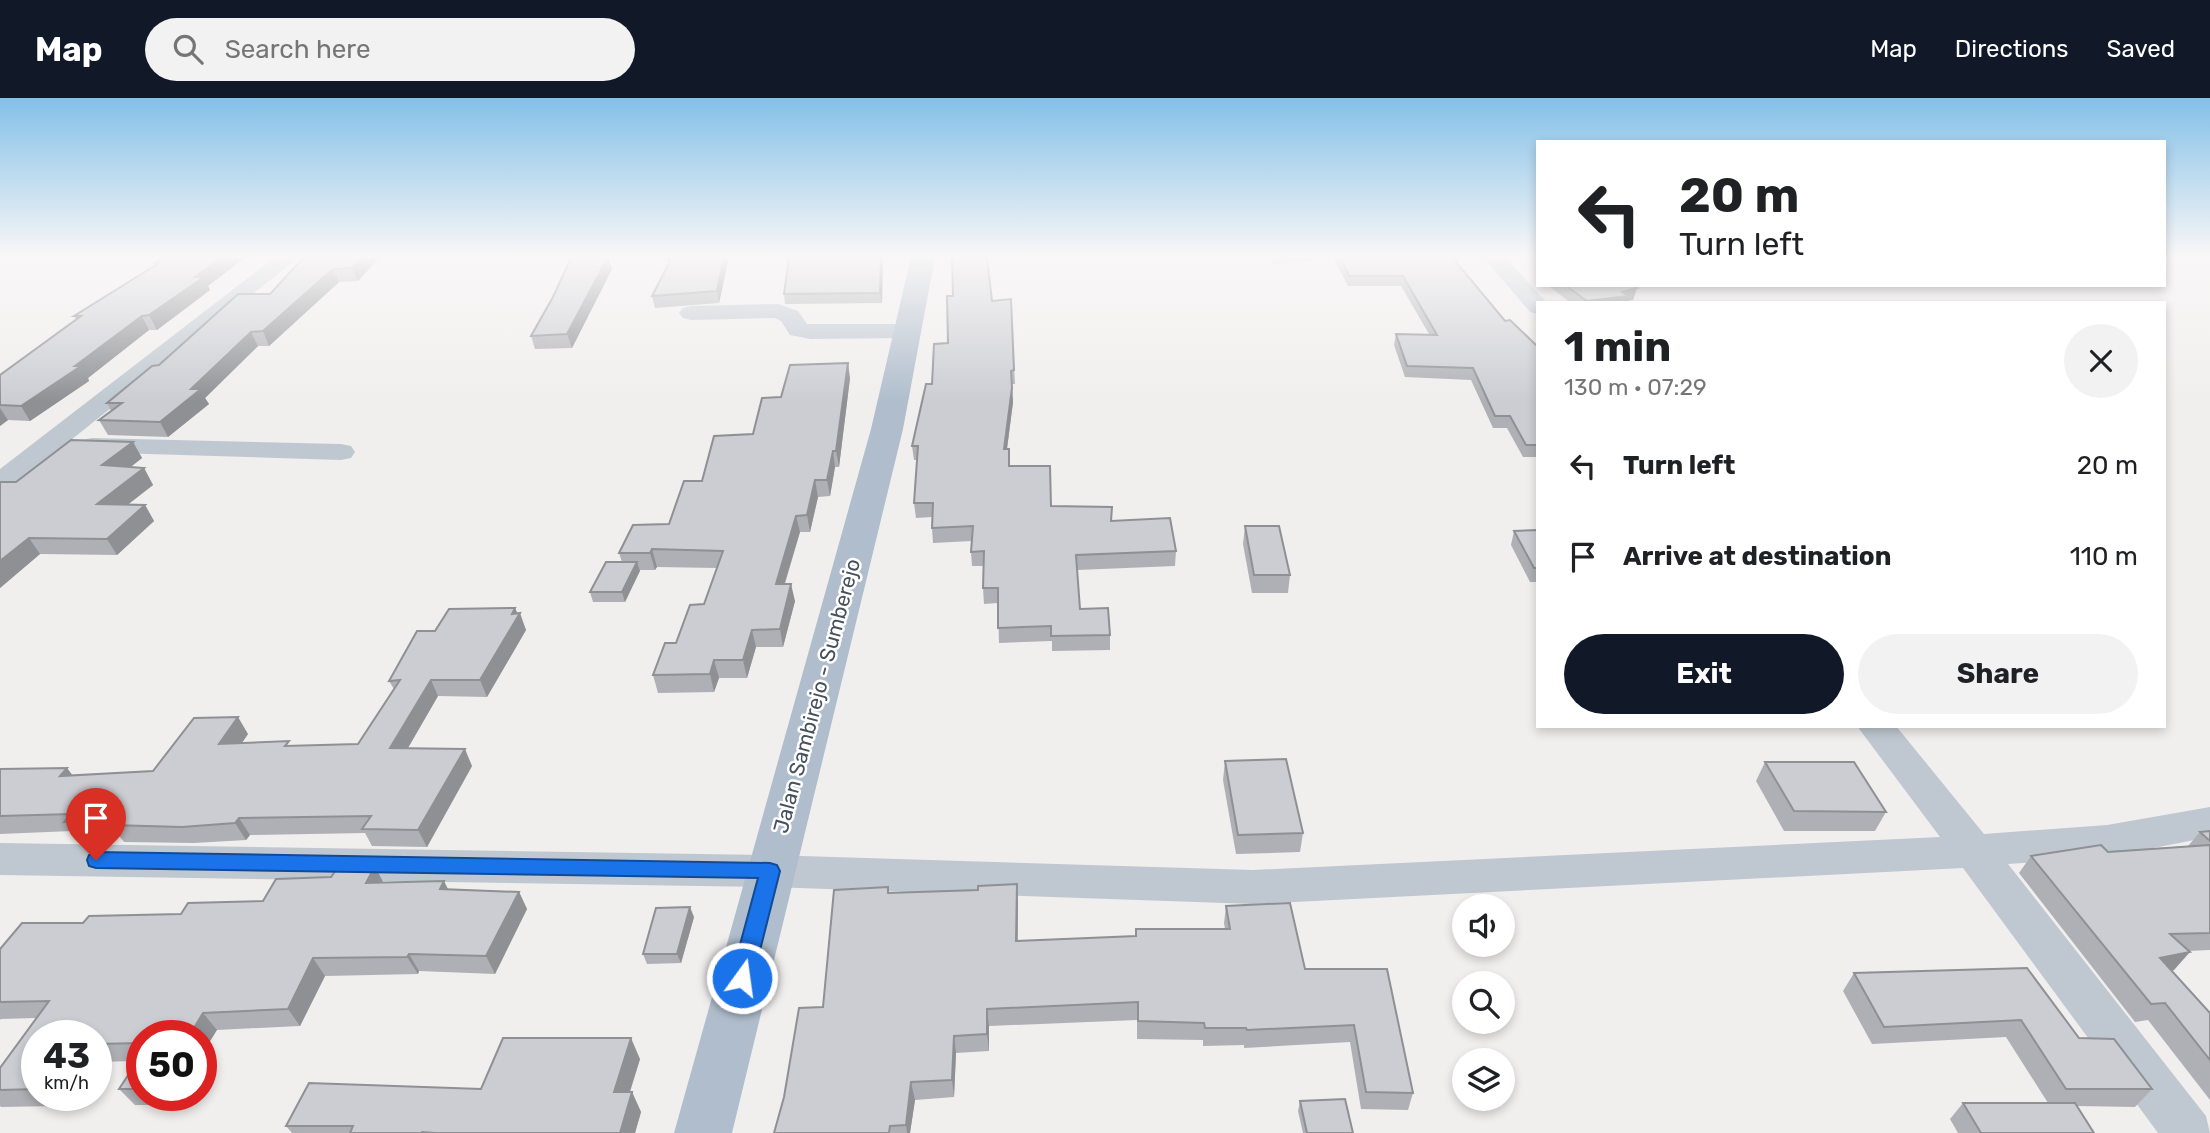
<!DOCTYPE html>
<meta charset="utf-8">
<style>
:root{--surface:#fff;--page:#f2f2f2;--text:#202124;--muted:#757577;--accent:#111827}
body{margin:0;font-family:Rubik,sans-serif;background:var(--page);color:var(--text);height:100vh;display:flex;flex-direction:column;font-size:26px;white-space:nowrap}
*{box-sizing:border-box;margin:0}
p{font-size:23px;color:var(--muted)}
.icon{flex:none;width:38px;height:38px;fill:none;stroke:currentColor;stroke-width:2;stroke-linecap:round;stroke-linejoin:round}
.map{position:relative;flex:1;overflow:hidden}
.drawer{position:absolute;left:1536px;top:203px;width:630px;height:427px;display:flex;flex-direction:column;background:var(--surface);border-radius:0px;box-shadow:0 4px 10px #0003}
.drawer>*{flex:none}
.hud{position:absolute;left:1536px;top:42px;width:630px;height:147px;border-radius:0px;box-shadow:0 4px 10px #0003;background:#fff;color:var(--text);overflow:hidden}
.tools{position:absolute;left:1452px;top:796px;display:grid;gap:14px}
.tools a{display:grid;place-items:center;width:63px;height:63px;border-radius:50%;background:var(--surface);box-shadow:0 4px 10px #0003;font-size:35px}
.speed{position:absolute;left:21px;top:922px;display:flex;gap:14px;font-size:35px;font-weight:700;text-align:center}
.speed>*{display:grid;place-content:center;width:91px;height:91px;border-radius:50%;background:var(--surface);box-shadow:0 4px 10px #0003;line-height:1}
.speed small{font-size:18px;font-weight:400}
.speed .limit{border:10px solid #d22;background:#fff;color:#111}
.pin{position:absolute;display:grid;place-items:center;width:60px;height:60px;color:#fff;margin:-72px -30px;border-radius:50% 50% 50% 0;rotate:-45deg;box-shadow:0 0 7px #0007}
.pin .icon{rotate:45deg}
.me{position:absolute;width:77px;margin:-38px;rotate:14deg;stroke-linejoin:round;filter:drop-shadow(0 0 5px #0008)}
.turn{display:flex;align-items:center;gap:24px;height:147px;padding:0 28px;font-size:32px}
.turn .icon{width:91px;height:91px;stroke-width:2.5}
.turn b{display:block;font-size:49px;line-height:60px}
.round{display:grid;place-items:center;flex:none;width:74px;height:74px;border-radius:37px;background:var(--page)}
.headline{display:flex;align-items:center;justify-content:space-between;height:119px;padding:0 28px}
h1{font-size:42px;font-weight:700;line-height:52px}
.action{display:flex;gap:14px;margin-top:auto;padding:14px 28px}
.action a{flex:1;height:80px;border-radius:42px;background:var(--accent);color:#fff;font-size:28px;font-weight:700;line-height:80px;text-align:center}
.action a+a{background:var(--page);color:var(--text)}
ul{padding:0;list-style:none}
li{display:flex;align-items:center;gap:21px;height:91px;padding:0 28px}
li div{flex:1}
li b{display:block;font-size:26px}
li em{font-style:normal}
header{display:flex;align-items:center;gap:42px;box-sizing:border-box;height:98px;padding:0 35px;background:var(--accent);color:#fff}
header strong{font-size:33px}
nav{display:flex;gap:38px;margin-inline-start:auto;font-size:24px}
.search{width:490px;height:63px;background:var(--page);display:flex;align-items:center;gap:18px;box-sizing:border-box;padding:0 24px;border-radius:38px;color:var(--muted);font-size:26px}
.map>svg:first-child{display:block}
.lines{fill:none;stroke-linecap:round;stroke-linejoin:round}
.minor{fill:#bfc8d0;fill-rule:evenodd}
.major{fill:#afbdcc;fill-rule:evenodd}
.wall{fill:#afb0b5}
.shaded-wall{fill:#8e9094}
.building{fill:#cbcdd3;stroke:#8e9094;stroke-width:2}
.route{fill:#1a73e8;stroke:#114b97;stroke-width:2}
.labels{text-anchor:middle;stroke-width:5;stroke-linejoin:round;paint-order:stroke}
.street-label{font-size:21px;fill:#47515b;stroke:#fff}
</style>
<header>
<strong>Map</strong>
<div class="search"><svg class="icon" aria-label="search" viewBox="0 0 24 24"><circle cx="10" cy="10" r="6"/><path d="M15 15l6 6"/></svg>Search here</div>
<nav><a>Map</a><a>Directions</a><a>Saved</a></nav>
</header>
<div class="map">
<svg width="2210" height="1035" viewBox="0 0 2210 1035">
<rect width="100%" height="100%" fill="#f1eeee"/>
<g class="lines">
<!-- minor -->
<g class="minor">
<path d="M275,159h24l-289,232 -10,3v-23z"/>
<path d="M1271,159h41l-2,5 -37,2z"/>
<path d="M1483,159h22l42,46h-9v11l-8,-2z"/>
<path d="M778,206l20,7 9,13h101l8,2 4,5 -4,5 -8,2 -98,1 -20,-4 -9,-14 -6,-3 -84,2 -8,-2 -4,-5 4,-5 8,-2z"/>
<path d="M92,340l249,6 10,2 4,6 -4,6 -10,2 -259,-8 -4,-6 4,-6z"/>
<path d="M1857,628h39l88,108 123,-9 103,-18v30l-103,20 -99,7 198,252 4,17h-52l-195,-265 -710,36 -483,-17 -770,-12v-32l770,12 483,15 687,-33z"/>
</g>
<!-- major -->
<path class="major" d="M911,159h24l-32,172 -171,704h-58l197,-704z"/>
</g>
<!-- wall -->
<g class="wall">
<path d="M163,159l45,29 2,4 -53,40h-8l-61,48 1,3 -59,40 -22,-1 -8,6v-51l76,-55 -2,-4 82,-51 -1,-2z"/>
<path d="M304,159h76l-22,24 -19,1 -70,64h-11l-53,52 4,6 -41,33 -60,-2 -9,-15 12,-9 -4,-8 52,-38 111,-71z"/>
<path d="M663,159h66l-10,46 -64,5 -3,-12 18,-35 -6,1z"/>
<path d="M789,159h94l-1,46 -97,1 -1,-10z"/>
<path d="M1335,159h124v4h-4l50,60 33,26v110h-15l-16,-29h-14l-22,-48 -66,-3 -11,-32 2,-11h33l-28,-48h-53l-13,-25z"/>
<path d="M612,171l-40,79 -37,1 -4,-13z"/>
<path d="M1551,187h81l5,3 -4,12 -7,1v2h-55l-21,-16z"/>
<path d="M1011,201l4,85h-3l1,18 -6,47 3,17 41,40 61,15 64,30 -1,15 -98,4 3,39 30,26v15l-58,1v-10l-53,2 -1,-40 -14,1 -1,-16 1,-22h-12l-1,-14 1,-11 -39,2 -1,-15v-11l-16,1 -2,-15 3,-43h-3l-2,-14 20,-62 16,-41 44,-42z"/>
<path d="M850,280l-11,89h-4l-5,29 -12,1 -8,35h-10l-15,52 10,17 -12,46h-27l-9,31h-28l-5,14 -56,1 -5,-18 51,-71 13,-36 -60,-1 -2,3h-15l-15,32h-32l-3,-10 32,-30 -3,-9 50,-29 33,-43 51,-47 28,-37z"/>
<path d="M133,344l9,16 -12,9 14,1 9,17 -25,19 17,1 9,16 -37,34 -77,-1 -40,34v-106h16z"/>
<path d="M1245,428l45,49 -2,18h-36l-9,-49z"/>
<path d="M1538,432v52h-8l-19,-37 3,-14z"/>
<path d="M515,510l11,22 -39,67 -49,-1 -30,52 64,18 -45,81 -55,-1 -7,-13 -115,2 -4,5 -52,3 -70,-1 -4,-5 -42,2 -6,-8 -72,3v-65l67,-1 5,8 81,-5 95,-37 -6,9 49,3 67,-2 36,-55 -5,-8 46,-50z"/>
<path d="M1225,663l78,72 -3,19 -64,2 -13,-74z"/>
<path d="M1765,664l121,50 -11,19h-91l-28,-50z"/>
<path d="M2210,733v119l-22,1 -14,19 -3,1 39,42v87l-62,-80 -13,2 -116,-149 12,-17 157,-10 12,-14z"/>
<path d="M384,784l64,7 71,3 8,17 -32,65 -76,-3 -1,3 -93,2 -25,50 -83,4 -75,6v60h35l-6,9h-36l-16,-16 18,-28 -41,1v-26h-59v60h27l-7,10 -56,1 -1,-1v-38l36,-50 -35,1 -1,1v-71l83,-26 98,-9z"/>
<path d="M889,795l129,9v39l118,-5 89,-7 -1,-6 2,-17 79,63 108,124 -5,17 -47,-1 -11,-67 -106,6v-3l-41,1v-6l-66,-1v-19l-148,6v25l-33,2 -2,44 -39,3 -5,33h-136l49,-126z"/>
<path d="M694,819l-13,46 -34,1 -4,-10z"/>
<path d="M2027,870l52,70 73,51 -17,18 -58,-1 17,27h-136l-8,-14 13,-16h85l-42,-66 -134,7 -29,-53 11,-18z"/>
<path d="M640,961l-10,33h2l9,20 -6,21h-343l-6,-7z"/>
<path d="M1300,1003l53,32h-50l-5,-22z"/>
</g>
<!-- shaded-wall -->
<g class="shaded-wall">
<path d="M222,159h24l-38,29 2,4 -53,40 -8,-15 46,-38z"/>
<path d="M362,159h18l-22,24 -6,-13z"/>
<path d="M608,159l4,12 -40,79 -5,-14z"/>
<path d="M724,159h5l-10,46 -2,-12z"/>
<path d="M881,159h2l-1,46 -2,-10z"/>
<path d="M333,171l6,13 -70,64 -6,-15z"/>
<path d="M1637,190l-4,12 -7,1v2h-39v-2z"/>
<path d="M142,218l7,14 -61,48 1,3 -59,40 -9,-15 54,-40z"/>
<path d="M251,234l7,14 -53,52 4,6 -41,33 -8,-15 31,-33z"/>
<path d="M848,265l2,15 -11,89 -3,-16z"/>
<path d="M1012,290l1,14 -8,62 -1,-15z"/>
<path d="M0,310l8,12 -8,6z"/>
<path d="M133,344l9,16 -30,24 -10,-17z"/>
<path d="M833,353l2,16 -5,29 -3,-16z"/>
<path d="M144,370l9,17 -46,36 -10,-17z"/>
<path d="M815,382l3,17 -8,35 -3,-17z"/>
<path d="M145,407l9,16 -37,34 -10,-16z"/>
<path d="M796,418l4,16 -21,69 -3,-17z"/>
<path d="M29,440l11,16 -40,34v-27z"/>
<path d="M652,451l5,18 -2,3 -5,-17z"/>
<path d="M637,464l3,9 -15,31 -3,-10z"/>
<path d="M791,486l4,17 -12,46 -3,-18z"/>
<path d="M515,510l3,8 2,-3 6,17 -39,67 -7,-17z"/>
<path d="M752,532l4,17 -9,31 -4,-18z"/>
<path d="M714,562l5,18 -5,14 -4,-18z"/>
<path d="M431,582l7,16 -40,69 -8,-17z"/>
<path d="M238,619l10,17 -18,26 -11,-16z"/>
<path d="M465,651l7,17 -45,81 -9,-17z"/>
<path d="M67,670l13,17 -20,-9z"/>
<path d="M239,720l11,17 -4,5 -11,-17z"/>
<path d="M375,768l9,18 -18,-1z"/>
<path d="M444,783l9,18 -13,-10z"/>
<path d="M1017,786l1,18 -1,57 -1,-18z"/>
<path d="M519,794l8,17 -32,65 -9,-18z"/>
<path d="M690,809l4,10 -13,46 -4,-9z"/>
<path d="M2190,854l-16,18 -30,6 16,-18z"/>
<path d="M409,856l10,17 -1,3 -11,-17z"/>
<path d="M313,860l12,18 -25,50 -12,-17z"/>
<path d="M987,911l2,17v25l-2,-17z"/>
<path d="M203,915l14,17 -16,26v-20h-12z"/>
<path d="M954,938l2,17 -2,44 -2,-17z"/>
<path d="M631,940l9,21 -17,54 -9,-21z"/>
<path d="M911,984l4,18 -5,33h-3l-1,-8z"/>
<path d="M632,994l9,20 -6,21h-15z"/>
<path d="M47,998h17l-7,10z"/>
<path d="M162,998h15l-6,9z"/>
</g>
<!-- building -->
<g class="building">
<path d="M163,159h59l-27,20h9l-55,38 -7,1 -67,50h6l-60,40 -21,-1v-30l81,-59h-7l85,-53h-4z"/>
<path d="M304,159h58l-10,11 -19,1 -70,62 -12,1 -60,57h10l-41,33 -61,-2 23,-17h-15l45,-37 7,-1 79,-71h32z"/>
<path d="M587,159h21l-41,77 -36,2 22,-39 18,-39z"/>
<path d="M672,159h52l-7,34 -65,5z"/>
<path d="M789,159h92l-1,36 -96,1z"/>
<path d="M952,159h35l5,44 19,-2 3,71 -3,1 1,17 -8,61h5v17h41l1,40 61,1 -1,14 59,-3 6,33 -100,4 4,54 28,-1 2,27 -59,1v-10l-53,2v-40h-15l1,-37 -13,1 2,-26 -41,2 1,-25h-19l4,-57h-6l14,-62h6l2,-40 14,-1 -1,-47h6z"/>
<path d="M1340,159h112l53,64 5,-1 28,27v98h-12l-16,-29h-15l-22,-48 -66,-2 -11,-32 41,1 -34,-59h-54z"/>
<path d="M1565,187h67l5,3 -15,4 6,4 -41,5z"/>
<path d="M848,265l-12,88h-3l-6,29h-12l-8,35 -11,1 -20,68h15l-11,45 -28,1 -9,30h-29l-4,14 -57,1 12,-32h11l14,-38 14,-1 19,-53 -71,-2 -2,4h-31l14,-28 36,-1 15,-43h18l12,-45 39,-2 9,-36 19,-1 9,-32z"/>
<path d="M71,342l62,2 -31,23 42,3 -47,36 48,1 -38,34 -78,-1 -29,23v-79h16z"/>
<path d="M1245,428h34l11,49h-36z"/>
<path d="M1538,432v38h-4l-20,-37z"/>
<path d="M606,464h31l-15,30h-32z"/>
<path d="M515,510l-3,6 8,-1 -40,67h-49l-41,68 75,1 -47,81 -56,-1 9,-13 -132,2 -4,5 -53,4 -71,-2 5,-6 -52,3 7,-8 -71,2v-47l67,-1 -7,8 93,-5 41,-53 44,-1 -19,27 70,-3 -4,5 73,-2 42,-64 -11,1 28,-50h18l14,-22z"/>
<path d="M1286,661l17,74 -65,2 -13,-74z"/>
<path d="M1765,664h89l32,50 -92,-1z"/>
<path d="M2210,733v10l-10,-9z"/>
<path d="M2101,747l7,7 102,-7v88l-40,1 20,18 -30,6 50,55v47l-45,-57 -14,1 -120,-148z"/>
<path d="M339,768h36l-9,17 78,-2 -4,8 79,3 -33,64 -77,-2 -2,3 -94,1 -25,51 -85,4 -14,23h-47v7l-46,1v-8h-59v53l-37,1v-22l49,-67 -49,1v-53l22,-26h61l6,-7 92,-2 7,-11 75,-2 13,-22 55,-2z"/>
<path d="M1017,786l-1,57 120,-5v-7h94l-4,-23 64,-3 15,66h82l26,124 -47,-1 -12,-67 -107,5 -1,-2h-41l-1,-5 -66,-2v-19l-151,7v25l-33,2 -2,44 -41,2 -5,43 -16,1 -1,7h-115l10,-36 15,-89 24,-1 11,-117 54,-3v6l90,-3v-4z"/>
<path d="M690,809l-13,47h-34l13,-46z"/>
<path d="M2027,870l52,70 35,1 38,50h-86l-45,-69 -137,7 -30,-54z"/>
<path d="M503,940h128l-17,54h18l-12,41h-184l-14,-1v1h-72l3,-7h-67l23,-43 172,6z"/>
<path d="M142,956v35h-23z"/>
<path d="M1345,1001l8,34h-46l-7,-32z"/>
<path d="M1963,1005h112l19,30h-113z"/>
</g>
<!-- sky -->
<linearGradient id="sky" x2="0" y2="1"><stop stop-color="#84c0e8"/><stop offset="0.52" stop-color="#f9f7f7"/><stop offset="1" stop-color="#f9f7f7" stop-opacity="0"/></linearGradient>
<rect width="2210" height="304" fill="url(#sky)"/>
<!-- route -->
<path class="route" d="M96,754l674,11 7,2 3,6 -27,107 -3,6 -8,3 -7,-3 -4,-6 27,-100 -662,-10 -7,-2 -2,-6 2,-5z"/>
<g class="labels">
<!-- street labels -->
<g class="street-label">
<text transform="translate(817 598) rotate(-75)" y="7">Jalan Sambirejo - Sumberejo</text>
</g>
</g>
</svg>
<div class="tools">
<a><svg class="icon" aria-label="sound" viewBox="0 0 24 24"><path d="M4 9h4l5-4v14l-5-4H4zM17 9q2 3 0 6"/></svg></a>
<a><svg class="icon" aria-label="search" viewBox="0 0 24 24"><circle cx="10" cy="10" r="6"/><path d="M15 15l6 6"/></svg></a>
<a><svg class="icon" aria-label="layers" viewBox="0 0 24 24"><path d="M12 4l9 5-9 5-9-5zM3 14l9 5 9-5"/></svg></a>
</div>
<div class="speed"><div>43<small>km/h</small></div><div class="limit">50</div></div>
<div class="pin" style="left:96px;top:762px;background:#d93025"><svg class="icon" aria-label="arrive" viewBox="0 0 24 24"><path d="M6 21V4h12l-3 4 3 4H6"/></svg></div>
<svg class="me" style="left:742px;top:880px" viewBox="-20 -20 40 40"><circle r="17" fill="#1a73e8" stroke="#fff" stroke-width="3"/><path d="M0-11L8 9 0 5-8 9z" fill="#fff"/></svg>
<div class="hud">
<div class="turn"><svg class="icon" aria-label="left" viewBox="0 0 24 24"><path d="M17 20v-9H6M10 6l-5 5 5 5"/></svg><div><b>20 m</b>Turn left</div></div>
</div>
<section class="drawer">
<div class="headline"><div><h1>1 min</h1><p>130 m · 07:29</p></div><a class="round"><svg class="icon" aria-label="close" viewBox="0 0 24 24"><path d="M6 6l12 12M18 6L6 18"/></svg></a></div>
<ul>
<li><svg class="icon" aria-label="left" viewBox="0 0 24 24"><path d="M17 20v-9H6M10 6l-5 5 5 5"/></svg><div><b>Turn left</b></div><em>20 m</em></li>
<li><svg class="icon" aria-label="arrive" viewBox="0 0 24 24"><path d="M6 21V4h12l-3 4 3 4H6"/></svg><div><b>Arrive at destination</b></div><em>110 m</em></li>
</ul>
<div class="action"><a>Exit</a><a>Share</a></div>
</section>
</div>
